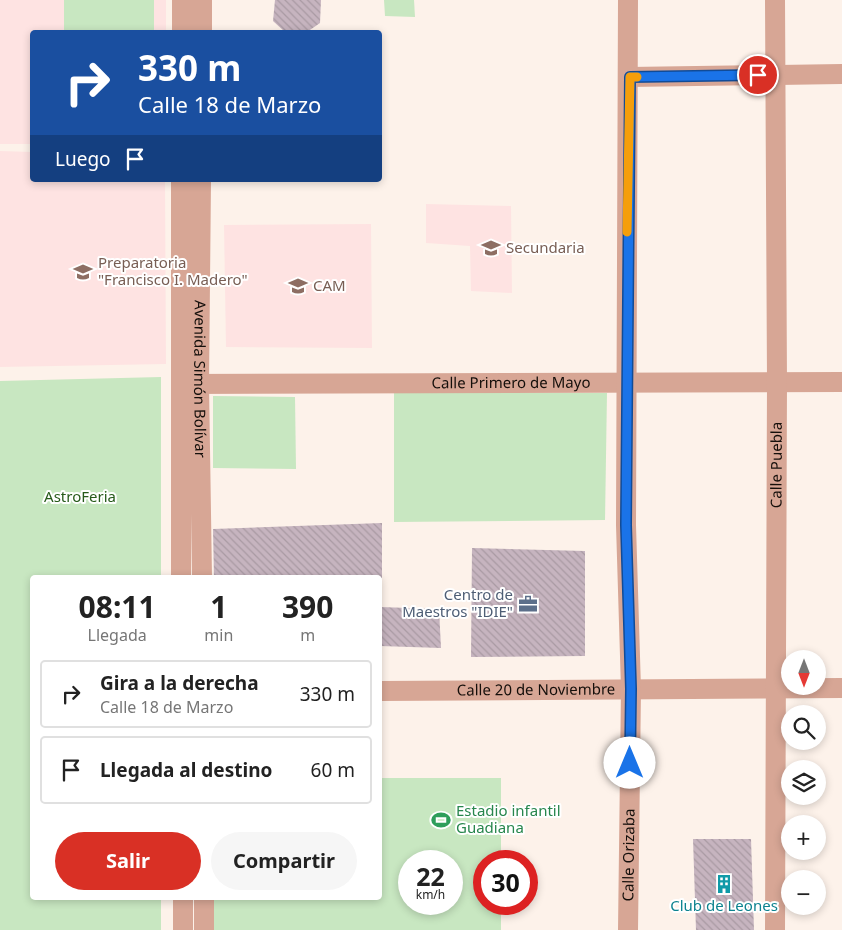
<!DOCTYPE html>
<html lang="es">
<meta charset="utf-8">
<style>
:root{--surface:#fff;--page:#f6f6f6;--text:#222;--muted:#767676;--line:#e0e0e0;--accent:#d93025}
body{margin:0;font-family:"Noto Sans",sans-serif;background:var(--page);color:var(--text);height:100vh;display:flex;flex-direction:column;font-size:19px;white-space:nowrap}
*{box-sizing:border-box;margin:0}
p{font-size:16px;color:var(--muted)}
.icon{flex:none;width:28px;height:28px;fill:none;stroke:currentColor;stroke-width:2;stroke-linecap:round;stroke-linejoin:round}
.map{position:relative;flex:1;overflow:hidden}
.sheet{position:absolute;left:30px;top:575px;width:352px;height:325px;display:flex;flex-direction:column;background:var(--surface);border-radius:5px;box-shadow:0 2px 8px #0003}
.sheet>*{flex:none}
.hud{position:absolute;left:30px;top:30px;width:352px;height:152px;border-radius:5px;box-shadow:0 2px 8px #0003;background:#1a4fa0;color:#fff;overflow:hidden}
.needle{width:32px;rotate:180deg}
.controls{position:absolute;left:781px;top:650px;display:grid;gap:10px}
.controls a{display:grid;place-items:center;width:45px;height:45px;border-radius:50%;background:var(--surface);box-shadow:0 2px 8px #0003;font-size:25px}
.speed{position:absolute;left:398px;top:850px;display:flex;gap:10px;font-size:25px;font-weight:700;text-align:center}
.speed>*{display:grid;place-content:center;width:65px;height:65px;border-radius:50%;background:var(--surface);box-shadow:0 2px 8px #0003;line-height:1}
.speed small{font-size:12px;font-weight:400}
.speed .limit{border:8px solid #d22;background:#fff;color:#111}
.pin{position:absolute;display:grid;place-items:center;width:42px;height:42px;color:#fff;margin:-21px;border:2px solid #fff;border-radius:50%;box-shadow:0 1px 5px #0007}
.me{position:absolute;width:55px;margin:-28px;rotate:0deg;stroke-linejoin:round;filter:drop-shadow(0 0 4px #0008)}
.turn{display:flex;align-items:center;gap:18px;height:105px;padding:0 25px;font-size:22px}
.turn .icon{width:65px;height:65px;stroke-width:2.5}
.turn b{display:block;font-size:35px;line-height:42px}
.then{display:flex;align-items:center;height:48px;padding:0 25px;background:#0003;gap:10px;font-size:19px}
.eta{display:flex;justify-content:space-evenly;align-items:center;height:85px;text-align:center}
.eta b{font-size:30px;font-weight:700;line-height:35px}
.action{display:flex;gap:10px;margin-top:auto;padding:10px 25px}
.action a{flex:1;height:58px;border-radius:30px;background:var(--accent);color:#fff;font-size:20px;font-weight:700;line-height:58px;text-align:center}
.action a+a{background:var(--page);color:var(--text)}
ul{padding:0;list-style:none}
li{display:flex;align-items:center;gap:15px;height:68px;margin:0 10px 8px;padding:0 15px;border:2px solid var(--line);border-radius:5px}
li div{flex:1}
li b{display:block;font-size:19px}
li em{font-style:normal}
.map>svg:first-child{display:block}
.education{fill:#fee3e2}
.green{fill:#c8e7c1;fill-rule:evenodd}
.building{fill:url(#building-back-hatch)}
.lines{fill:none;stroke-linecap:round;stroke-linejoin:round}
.minor{stroke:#d7a695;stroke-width:20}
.route-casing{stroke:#114b97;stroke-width:12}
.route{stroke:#1a73e8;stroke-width:9}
.slow{stroke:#f59e0b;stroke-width:9}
.labels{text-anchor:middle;stroke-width:4;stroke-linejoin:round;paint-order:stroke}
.education-label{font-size:15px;fill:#785e54;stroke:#fff;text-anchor:start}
.street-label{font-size:15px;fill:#150f0b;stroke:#fff}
.park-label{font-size:15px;fill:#265a1a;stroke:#fff}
.service-label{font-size:15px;fill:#4e5e75;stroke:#fff;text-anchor:end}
.leisure-label{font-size:15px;fill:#27864d;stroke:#fff;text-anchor:start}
.culture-label{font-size:15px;fill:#0d838f;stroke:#fff}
</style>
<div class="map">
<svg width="842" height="930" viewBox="0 0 842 930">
<defs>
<pattern id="building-back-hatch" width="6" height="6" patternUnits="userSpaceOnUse" patternTransform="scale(1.25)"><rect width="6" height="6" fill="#c6b4bf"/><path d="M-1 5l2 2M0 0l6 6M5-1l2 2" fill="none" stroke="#a99aa3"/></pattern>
</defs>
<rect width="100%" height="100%" fill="#fdf2ea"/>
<!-- education -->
<g class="education">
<path d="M0,0h166v32h-134v112h-32z"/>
<path d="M0,151l32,1v28h133l1,184 -166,3z"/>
<path d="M426,204l85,2 1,87 -41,-2 -1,-45 -44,-3z"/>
<path d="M371,224l1,124 -146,-1 -2,-122z"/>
</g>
<!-- green -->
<g class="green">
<rect x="64" y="0" width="90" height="32"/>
<path d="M384,0h30l1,17 -30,-1z"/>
<path d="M161,377v200l-129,1v320h129v32h-161v-549z"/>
<path d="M394,393h213l-2,127 -211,2z"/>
<path d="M213,396l82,1 1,72 -83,-1z"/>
<path d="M380,778h121v83h-17v43h17v26h-291v-32h170zM409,861h42v43h-42z"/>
</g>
<!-- building -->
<g class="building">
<path d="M275,0h46l-1,23 -13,9h-22l-12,-11z"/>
<path d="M382,523v55h-168l-1,-49z"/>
<path d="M472,548l113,3v105l-114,1z"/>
<path d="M380,607l59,2 2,39 -61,-2z"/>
<path d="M693,839h58l3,91h-58z"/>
</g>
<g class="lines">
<!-- minor -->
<g class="minor">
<path d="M202,0v32"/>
<path d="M182,32v-32"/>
<path d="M629,77l213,-3"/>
<path id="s1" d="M201,180l-2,204 3,194"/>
<path id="s2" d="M181,384l661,-2"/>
<path d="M181,578v-398"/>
<path id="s3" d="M380,691l462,-3"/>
<path d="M183,898v32"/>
<path d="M204,898v32"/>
<path id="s4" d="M628,930l3,-241 -5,-164 2,-525"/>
<path id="s5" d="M775,930l2,-548 -2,-382"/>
</g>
</g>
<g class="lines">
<!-- route casing -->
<g class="route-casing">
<path id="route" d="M630,763l1,-74 -5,-164 4,-448 128,-2"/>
</g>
<!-- route -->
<use href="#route" class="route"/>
<!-- slow -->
<path class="slow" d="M627,232l3,-155h7"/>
</g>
<!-- icons -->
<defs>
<g id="school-bare" transform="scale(1.5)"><path d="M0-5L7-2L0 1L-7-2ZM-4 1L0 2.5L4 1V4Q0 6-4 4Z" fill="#8d6e63" stroke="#fff" stroke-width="2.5" paint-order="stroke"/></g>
<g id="office-bare" transform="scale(1.5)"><path d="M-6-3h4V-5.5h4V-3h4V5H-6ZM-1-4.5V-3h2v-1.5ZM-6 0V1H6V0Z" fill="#5c6f8a" stroke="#fff" stroke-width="2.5" paint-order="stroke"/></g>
<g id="stadium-bare" transform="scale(1.5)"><path d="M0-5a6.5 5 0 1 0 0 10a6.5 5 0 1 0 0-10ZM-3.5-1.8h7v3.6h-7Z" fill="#2e9e5b" stroke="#fff" stroke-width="2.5" paint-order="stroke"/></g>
<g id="building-bare" transform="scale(1.5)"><path d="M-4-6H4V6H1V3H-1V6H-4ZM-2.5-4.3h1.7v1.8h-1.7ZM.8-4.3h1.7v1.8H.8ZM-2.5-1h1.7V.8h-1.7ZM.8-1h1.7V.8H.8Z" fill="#0f9aa8" stroke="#fff" stroke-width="2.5" paint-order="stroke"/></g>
</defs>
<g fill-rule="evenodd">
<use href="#school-bare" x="491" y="248"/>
<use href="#school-bare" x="83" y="272"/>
<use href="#school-bare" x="298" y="286"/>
<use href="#office-bare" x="528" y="604"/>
<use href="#stadium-bare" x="441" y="820"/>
<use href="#building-bare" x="724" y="884"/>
</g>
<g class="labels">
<!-- education labels -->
<g class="education-label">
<text x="506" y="253">Secundaria</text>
<text x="98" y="268">Preparatoria<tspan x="98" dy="17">"Francisco I. Madero"</tspan></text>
<text x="313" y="291">CAM</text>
</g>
<!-- street labels -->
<g class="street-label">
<text dy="5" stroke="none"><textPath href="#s1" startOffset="199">Avenida Simón Bolívar</textPath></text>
<text dy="5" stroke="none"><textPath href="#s2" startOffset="330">Calle Primero de Mayo</textPath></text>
<text dy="5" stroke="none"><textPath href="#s5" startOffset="465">Calle Puebla</textPath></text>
<text dy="5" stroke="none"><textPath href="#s3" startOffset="156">Calle 20 de Noviembre</textPath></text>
<text dy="5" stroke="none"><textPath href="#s4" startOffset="75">Calle Orizaba</textPath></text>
</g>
<!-- park labels -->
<g class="park-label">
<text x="80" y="502">AstroFeria</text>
</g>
<!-- service labels -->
<g class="service-label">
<text x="513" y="600">Centro de<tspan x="513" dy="17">Maestros "IDIE"</tspan></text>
</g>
<!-- leisure labels -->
<g class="leisure-label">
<text x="456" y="816">Estadio infantil<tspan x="456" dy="17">Guadiana</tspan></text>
</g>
<!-- culture labels -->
<g class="culture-label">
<text x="724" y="911">Club de Leones</text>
</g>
</g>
</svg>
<div class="controls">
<a><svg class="needle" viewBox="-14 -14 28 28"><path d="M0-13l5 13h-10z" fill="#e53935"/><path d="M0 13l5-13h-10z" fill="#767676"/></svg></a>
<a><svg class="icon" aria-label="search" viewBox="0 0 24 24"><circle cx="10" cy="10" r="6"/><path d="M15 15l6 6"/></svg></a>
<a><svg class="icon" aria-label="layers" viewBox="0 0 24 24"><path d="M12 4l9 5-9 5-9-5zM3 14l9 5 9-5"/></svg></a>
<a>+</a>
<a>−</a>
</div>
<div class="speed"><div>22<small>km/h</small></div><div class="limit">30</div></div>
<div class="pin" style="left:758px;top:75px;background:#d93025"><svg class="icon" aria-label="arrive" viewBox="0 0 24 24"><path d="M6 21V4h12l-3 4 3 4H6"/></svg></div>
<svg class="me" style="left:630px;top:763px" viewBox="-20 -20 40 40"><circle r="19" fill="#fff"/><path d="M0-13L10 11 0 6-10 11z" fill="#1a73e8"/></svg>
<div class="hud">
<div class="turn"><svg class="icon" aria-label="right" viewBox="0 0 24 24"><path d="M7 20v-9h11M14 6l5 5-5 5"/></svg><div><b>330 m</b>Calle 18 de Marzo</div></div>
<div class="then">Luego<svg class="icon" aria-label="arrive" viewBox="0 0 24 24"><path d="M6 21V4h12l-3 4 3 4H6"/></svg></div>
</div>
<section class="sheet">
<div class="eta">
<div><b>08:11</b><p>Llegada</p></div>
<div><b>1</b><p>min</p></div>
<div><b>390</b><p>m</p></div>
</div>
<ul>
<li><svg class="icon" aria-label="right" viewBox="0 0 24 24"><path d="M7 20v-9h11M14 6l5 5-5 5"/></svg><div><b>Gira a la derecha</b><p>Calle 18 de Marzo</p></div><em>330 m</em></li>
<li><svg class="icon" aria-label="arrive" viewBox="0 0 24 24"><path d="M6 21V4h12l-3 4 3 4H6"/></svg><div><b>Llegada al destino</b></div><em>60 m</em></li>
</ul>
<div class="action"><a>Salir</a><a>Compartir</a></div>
</section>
</div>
